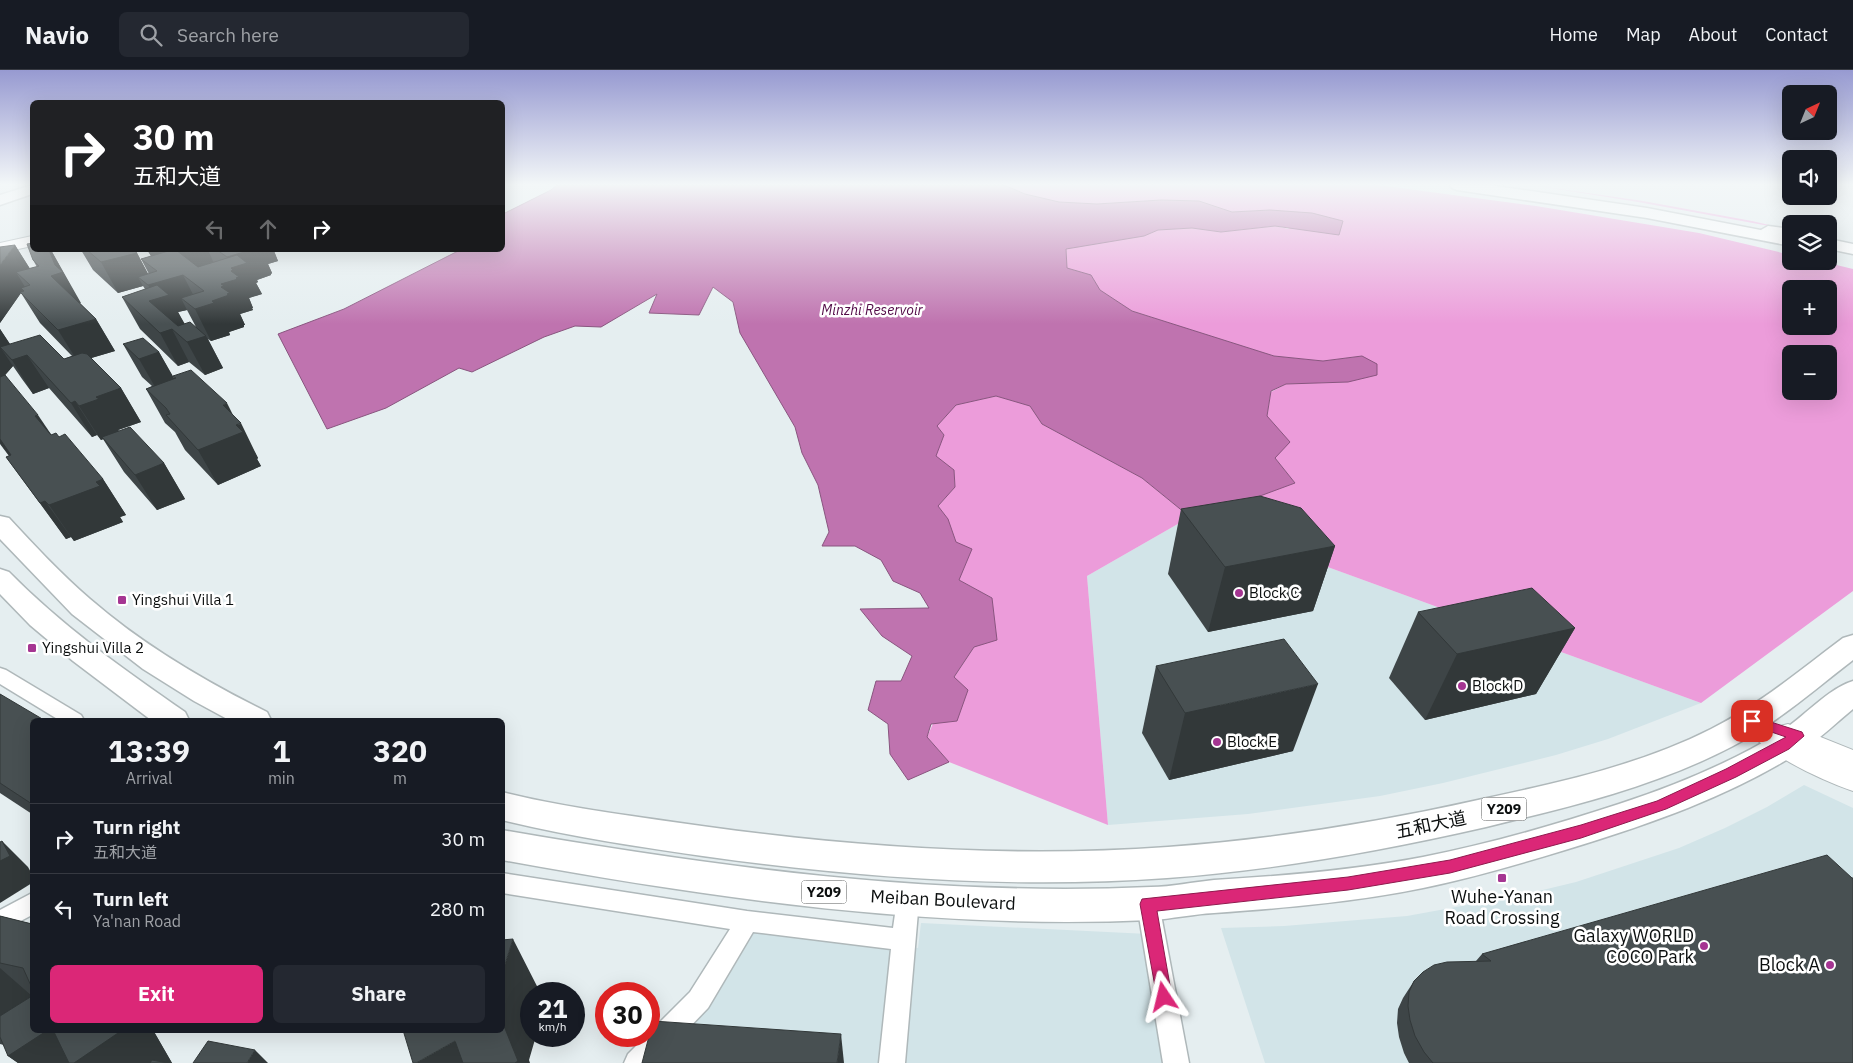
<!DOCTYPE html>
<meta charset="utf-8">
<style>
:root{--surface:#171b24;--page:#242831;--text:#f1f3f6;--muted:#9ea1a6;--line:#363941;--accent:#db2777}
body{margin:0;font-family:"IBM Plex Sans","Noto Sans SC",sans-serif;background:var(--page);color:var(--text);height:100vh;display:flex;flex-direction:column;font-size:19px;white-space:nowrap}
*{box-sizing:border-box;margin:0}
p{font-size:16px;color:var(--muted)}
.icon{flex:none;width:28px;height:28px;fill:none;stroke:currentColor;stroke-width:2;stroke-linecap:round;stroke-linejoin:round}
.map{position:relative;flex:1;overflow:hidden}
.panel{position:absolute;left:30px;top:648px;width:475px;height:315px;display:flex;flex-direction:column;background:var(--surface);border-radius:8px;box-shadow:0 5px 20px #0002}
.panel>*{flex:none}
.hud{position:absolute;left:30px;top:30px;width:475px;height:152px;border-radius:8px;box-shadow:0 5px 20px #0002;background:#202124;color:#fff;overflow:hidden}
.needle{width:32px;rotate:43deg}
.fabs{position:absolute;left:1782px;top:15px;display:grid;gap:10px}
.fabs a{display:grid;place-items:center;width:55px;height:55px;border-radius:8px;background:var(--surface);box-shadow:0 5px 20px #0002;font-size:25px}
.speed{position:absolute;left:520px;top:912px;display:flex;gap:10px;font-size:25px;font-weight:700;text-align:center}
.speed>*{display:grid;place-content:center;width:65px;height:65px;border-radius:50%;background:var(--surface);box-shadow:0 5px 20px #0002;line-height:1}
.speed small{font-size:12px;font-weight:400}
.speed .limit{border:8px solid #d22;background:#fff;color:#111}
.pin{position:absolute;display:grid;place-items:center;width:42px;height:42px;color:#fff;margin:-21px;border-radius:10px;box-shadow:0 2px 8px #0006}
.me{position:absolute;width:55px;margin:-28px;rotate:350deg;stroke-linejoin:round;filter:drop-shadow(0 0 4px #0008)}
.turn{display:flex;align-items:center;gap:18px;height:105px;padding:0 20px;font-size:22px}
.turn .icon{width:65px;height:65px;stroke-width:2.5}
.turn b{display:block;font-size:35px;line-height:42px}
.lanes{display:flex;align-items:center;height:48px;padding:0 20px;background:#0003;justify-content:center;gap:25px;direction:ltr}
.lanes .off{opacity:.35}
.eta{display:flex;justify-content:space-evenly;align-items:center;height:85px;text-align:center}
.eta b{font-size:30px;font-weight:800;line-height:35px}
.action{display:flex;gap:10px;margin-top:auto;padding:10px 20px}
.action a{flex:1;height:58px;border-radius:8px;background:var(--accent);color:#fff;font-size:20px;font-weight:800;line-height:58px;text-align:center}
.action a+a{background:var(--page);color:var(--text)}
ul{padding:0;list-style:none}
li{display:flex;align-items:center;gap:15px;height:70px;padding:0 20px;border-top:1px solid var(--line)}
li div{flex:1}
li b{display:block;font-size:19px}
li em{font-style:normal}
header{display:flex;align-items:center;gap:30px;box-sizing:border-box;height:70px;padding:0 25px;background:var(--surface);border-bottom:1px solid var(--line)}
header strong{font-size:24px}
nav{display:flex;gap:28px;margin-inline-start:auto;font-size:18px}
.search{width:350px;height:45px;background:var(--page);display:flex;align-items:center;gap:12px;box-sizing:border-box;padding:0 18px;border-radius:8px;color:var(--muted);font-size:19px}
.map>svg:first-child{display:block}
.built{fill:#d2e4e8}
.green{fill:#eea3dd}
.forest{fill:#ec9cda;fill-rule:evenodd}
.water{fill:#bf73af;stroke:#89557f}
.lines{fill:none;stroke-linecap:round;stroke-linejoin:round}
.minor-casing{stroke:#afb8ba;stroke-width:3}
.tertiary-casing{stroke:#afb8ba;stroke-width:2}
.secondary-casing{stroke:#afb8ba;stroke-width:3}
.primary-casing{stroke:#afb8ba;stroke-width:3}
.motorway-casing{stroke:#afb8ba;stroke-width:2}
.minor{fill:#fff;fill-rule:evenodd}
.tertiary{fill:#fff;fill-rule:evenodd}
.secondary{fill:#fff;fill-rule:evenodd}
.primary{fill:#fff;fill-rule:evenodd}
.motorway{fill:#fff;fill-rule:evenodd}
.wall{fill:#3e4547;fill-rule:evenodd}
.shaded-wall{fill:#323839}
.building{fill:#485052;stroke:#323839}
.route{fill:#db2777;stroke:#8e194d}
.poi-dot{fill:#a53592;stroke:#fff;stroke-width:2}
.labels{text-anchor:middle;stroke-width:5;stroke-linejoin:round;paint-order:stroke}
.far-water-label{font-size:14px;font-style:italic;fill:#530c48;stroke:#fff}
.shield{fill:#fff;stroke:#555757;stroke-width:1}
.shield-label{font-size:14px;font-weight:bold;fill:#0c0f0f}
.poi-label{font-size:15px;fill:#0c0f0f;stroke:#fff;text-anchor:start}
.near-street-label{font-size:18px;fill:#0c0f0f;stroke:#fff}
.near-poi-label{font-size:18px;fill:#0c0f0f;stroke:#fff;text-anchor:end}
</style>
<header>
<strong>Navio</strong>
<div class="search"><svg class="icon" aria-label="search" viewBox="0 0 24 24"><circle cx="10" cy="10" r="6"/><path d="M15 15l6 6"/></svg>Search here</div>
<nav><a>Home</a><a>Map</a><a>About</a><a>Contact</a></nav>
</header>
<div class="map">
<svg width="1853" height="993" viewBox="0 0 1853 993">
<rect width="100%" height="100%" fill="#e5eef0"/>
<!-- built -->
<g class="built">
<path d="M1190,447l511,186 -93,36 -52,16 -113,28 -63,13 -132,18 -140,11 -21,-249z"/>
<path d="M1804,715l49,23v255h-588l-44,-135 63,-2 123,-10 115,-21 54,-13 103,-34 46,-20 42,-21z"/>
<path d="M921,853l227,11 28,129h-520l55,-58 44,-74 163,17z"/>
</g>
<!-- green -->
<path class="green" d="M1532,115l111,16 109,20 39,9 -153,-28z"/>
<!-- forest -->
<path class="forest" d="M1004,115h374l158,21 163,27 92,22v6h29l33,8v322l-152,112 -511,-186 -103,59 21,249 -159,-63 -22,-25 27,-60 20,-30 18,-49 -33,-18c-2,-30 -2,-49 -21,-74l17,-19 -1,-17 -19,-14 9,-21 -7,-9 19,-21 40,-9 34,10 12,18 100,54 48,39 105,-34 -20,-25 -8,-42 4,-24 15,-8 62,-2 14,-26 -39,5 -49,-5 -142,-45 -33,-21 -8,-15 -24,-7 -1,-19 78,-13 13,-6 35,-2 29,4 54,-6 14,3 -19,-19 -38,2 -33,-11 -38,-1 -64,4 -38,-2 -34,-8zM1791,219h38v37h-38zM1791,284h38v37h-38z"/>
<!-- water -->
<path class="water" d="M557,115h447l21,9 34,8 38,2 64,-4 38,1 33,11 38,-2 42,3 31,8 -4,14 -64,-9 -54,6 -29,-4 -34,2 -14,6 -78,13 1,19 24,7 9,15 32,21 142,45 49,5 39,-5 15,8v11l-29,7 -62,2 -15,7 -4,25 23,26 -15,16 20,25 -35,13 -23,17 -47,4 -48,-39 -100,-54 -12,-18 -34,-10 -40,9 -19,21 7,9 -8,21 18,14 1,17 -17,19 10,13 8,23 16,7 -13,31 33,18 5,42 -23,7 -20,30 14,13 -11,31 -26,3 -4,13 22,25 -41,18 -18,-26 -2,-30 -20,-14 8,-29h25l11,-25 -30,-20 -22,-27 69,-1 -9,-15 -27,-12 -12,-21 -26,-14h-33l7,-14 -11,-47 -16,-32 -7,-26 -55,-94 -7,-31 -20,-15 -14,28 -50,-2 8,-19 -56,33 -26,-1 -31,11 -72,35 -13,-4 -73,40 -59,21 -49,-95 66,-25 116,-59h42l1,-36 48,-24z"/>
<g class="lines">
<!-- minor casing -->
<g class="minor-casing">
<g id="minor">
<path d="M0,598l6,2 75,45 3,5h-25l-59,-36z"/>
<path d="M502,803l245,38 146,17 4,-28 3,-7 8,-3 8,3 3,7 -14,163h-26l12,-114 -138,-17 -45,76 -53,55h-31l4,-9 18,-18h3v-3l41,-41 40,-63 -228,-36z"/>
<path d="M32,823v22l-32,17v-22z"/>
<path d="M1148,824l8,3 3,7 30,159h-26l-26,-159 3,-7z"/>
</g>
</g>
<!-- tertiary casing -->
<g class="tertiary-casing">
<path id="tertiary" d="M1753,642l8,3 17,15 2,-4 8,-2 65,26v41c-32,-11 -96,-40 -112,-70l4,-6z"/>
</g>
<!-- secondary casing -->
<g class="secondary-casing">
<path id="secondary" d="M1768,156l23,3v8l-28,-4 -2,-3z"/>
</g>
<!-- primary casing -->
<g class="primary-casing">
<g id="primary">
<path d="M32,115v9l-32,11v-10z"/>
<path d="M1450,115h39l158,23 144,28v10l-144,-28 -190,-28 -5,-2z"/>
<path d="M1829,169l24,5v10l-24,-5z"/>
<path d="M0,446l9,2c26,28 52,56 81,81 53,46 114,82 177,113l4,8h-42l-35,-19 -51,-32 -71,-55 -72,-75z"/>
<path d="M0,499l9,3c53,54 114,97 176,140l4,8h-38l-78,-59 -43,-36 -30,-31z"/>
<path d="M1853,565v25c-39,30 -76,63 -120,86 -76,40 -163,61 -247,81 -105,24 -211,43 -319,51 -153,11 -306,0 -457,-21 -69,-10 -139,-20 -208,-37v-28c68,17 138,25 207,35 152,21 306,31 459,20 105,-8 208,-24 310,-47 79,-17 160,-34 233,-71 48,-24 89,-59 132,-91z"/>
<path d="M1853,611v28c-16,13 -31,28 -49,40 -72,47 -157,76 -239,101 -46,14 -94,28 -142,38 -69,14 -139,20 -209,25 -21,1 -42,6 -63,7 -218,10 -435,-21 -649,-60v-30c214,37 431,67 649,57 21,0 42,-5 63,-7 70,-4 140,-10 209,-23 66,-13 132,-32 196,-53 55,-18 111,-41 160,-71 24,-15 48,-44 74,-52z"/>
</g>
</g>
<!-- motorway casing -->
<g class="motorway-casing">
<path id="motorway" d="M32,166v10l-32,7v-10z"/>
</g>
<!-- minor -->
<use href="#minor" class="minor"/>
<!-- tertiary -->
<use href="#tertiary" class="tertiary"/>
<!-- secondary -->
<use href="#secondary" class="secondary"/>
<!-- primary -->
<use href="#primary" class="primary"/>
<!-- motorway -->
<use href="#motorway" class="motorway"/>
</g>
<!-- wall -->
<g class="wall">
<path d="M15,175l15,24 7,-2 -4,-7 -1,-10h19l29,53 16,16 19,32 -24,7 30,30 20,34 -23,8 46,33 21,36 -28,11 -33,-38 -21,-33 -2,1 -4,-5 -5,2 -43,-49 -16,6 -11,-15 -9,-13 -8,9 46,60 8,2 44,42 23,36 -6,2 3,5 -49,19 -3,-4 -5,2 -60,-82 3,-1 -9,-12v-115l10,15 54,15 8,-3 -32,-33 -19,-30 -21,30z"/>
<path d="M81,180h52l4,3 11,21h1l-8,-15 10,-3 -4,-6h129l-2,1 4,10 -10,3 4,9 -1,1v1l-14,5 1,2 -2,1 6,11 -13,4 4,10h-1l1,2 -13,4 5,11h-1v2l-15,5 1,3 -19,6 -3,-2 15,29 -18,7 -16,-13 -11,4 -38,-37 -18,-32 23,-8 -2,-3 -25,7 -25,-23zM187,240l9,17 -12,-3 -6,-12z"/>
<path d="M123,274l36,8 15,27 -1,-3 61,40 24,42 -1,1 4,7 -43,19 -33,-35 -10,-18 -10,-9 -19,-34 6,-3 -10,-9z"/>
<path d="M1181,439l154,37 -22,65 -105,21 -40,-58z"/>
<path d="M1418,542l157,16 -39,66 -111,26 -36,-42z"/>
<path d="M1156,596l137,85 -124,29 -27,-47z"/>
<path d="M0,624l32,26v94l-32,-21z"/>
<path d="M0,846l32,8v106h121l19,33h-154l-10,-7 -4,-11 -4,-1z"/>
<path d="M1482,884l371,109h-444l-5,-10 -5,-16 -2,-14 1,-14 5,-11 11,-17 62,-20z"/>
</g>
<!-- shaded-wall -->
<g class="shaded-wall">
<path d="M15,175l19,30 -18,-3 9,15 -4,1 2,2 -23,33v-58z"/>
<path d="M49,180h2l30,53 -12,4 -18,-31 4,-11z"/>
<path d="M148,180h16l6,13 -14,3z"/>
<path d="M175,180h33l8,18 -28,9z"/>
<path d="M242,180h34l-2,1 4,10 -10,3 4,9 -1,1v1l-14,5 1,2 -2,1 6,11 -13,4 4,10h-1l1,2 -13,4 5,11h-1v2l-15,5 1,3 -19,6 -16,-32 26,-25 10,-13v-3h1l-5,-11z"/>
<path d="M137,183l16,30 -15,-6 5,9 -25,7 -17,-31z"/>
<path d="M183,205l16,31 -18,-8 6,12 -9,2 8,14 -14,3 17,33 -11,4 -18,-33 -11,-32 7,-2 -8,-14z"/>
<path d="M96,249l19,32 -37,11 -20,-32z"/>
<path d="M0,259l19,29 8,-3 22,33 -16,6 -21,-34 -12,-13z"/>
<path d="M206,266l17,32 -18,7 -18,-33z"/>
<path d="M0,277l13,19 -13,15z"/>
<path d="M159,282l19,33 -20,7 -19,-33z"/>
<path d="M121,318l20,34 -23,8 2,3 -19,7 -22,-34 17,-9z"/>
<path d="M75,331l22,34 -5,2 -21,-34z"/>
<path d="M227,333l11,22 3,-2 17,35 -1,1 4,7 -43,19 -20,-35 25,-45z"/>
<path d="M38,345l23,34 -26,-33z"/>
<path d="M0,369l20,29 -1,1 -19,-26z"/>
<path d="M164,393l21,36 -28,11 -22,-35z"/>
<path d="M103,409l23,36 -6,2 3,5 -49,19 -25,-36z"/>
<path d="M45,431l26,36 -5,2 -26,-36z"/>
<path d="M1335,476l-22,65 -105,21 17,-65z"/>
<path d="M1575,558l-39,66 -111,26 32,-66z"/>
<path d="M1318,614l-25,67 -124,29 16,-67z"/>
<path d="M2,771l26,26 4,7v9l-32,20v-42z"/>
<path d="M513,869l28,55h-10v42h5l-7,24 1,3h-15l-13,-42v-47z"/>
<path d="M0,898l32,28v34h121l19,33h-154l-10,-7 -8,-30z"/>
<path d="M841,964l3,29h-7z"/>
<path d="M455,971l15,22h-54z"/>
<path d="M255,980l13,13h-21z"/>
</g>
<!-- building -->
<g class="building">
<path d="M32,173v7h17l6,15 8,7 -12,4 45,43 -38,11 -38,-38 4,-1 -3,-3 9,-3 -14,-13 23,-6 -6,-6 -6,-16z"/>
<path d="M15,175l-15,20v-18z"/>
<path d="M87,180h46l4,3 -36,9z"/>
<path d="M172,180h4l22,17 39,-12 10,8 -16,5 2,2 -2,1 8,6 -3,1 2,1 -17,5 3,2 -3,1 9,6 -3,1 2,1 -17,6 2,2 -19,6 -14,-11 23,-7 -21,-16 -35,10 -10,-8 19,-6 -16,-12z"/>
<path d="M217,180h25l2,2 -17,5z"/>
<path d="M157,215l12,10 -20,6 29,25 12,-4 16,14 -19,6 -15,-13 -12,4 -38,-36z"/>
<path d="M40,265l24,24 18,-6 5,1 34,34 -25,9 3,2 -20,7 -4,-5 -4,2 -44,-48 -15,5 -12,-13z"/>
<path d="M143,268l16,14 -20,7 -16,-15z"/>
<path d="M191,300l36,33 -4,2 18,18 -5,2 7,7 -45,18 -32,-35 4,-1 -4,-6 -20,-19 30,-11 -3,-2z"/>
<path d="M5,305l33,40 -3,1 16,19 5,-2 3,4 6,-3 38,45 -7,3 4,4 -51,19 -4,-4 -5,2 -34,-46 5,-2 -11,-16v-62z"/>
<path d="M130,357l34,36 -29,12 -33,-38z"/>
<path d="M1260,426l41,12 34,38 -110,21 -44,-58z"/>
<path d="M1532,518l43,40 -118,26 -39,-42z"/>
<path d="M1284,569l34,45 -133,29 -29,-47z"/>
<path d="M0,624l44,26h-12v84l-32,-21z"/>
<path d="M2,771l8,15 -10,5v-19z"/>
<path d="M1827,785l25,23h1v185h-420l-9,-11 -9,-16 -5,-16 -2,-14 1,-14 5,-11 9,-9 11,-7 13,-3 44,-1 -9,-7z"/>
<path d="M0,846l32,8v64l-9,-20 -23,-5z"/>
<path d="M513,869l-11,35v-34z"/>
<path d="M32,926v34h16l-40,26 -8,-19v-21z"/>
<path d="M502,951l16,40 -3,2h-52l-8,-22 -39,22h-3l-10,-33h99z"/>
<path d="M653,951l188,13 -4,29h-195z"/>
<path d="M53,960h67l1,1 -47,32h-5z"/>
<path d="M208,971l47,9 -8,13h-54z"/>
<path d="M152,990l16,3h-18z"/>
</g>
<!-- sky -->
<linearGradient id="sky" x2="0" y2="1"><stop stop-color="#979ad1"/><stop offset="0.45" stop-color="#f3f7f8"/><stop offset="1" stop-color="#f3f7f8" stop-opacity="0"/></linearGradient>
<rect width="1853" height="254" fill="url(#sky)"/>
<!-- route -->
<path class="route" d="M1752,646l50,16 2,4 -15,13 -53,28 -70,32 -85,29 -131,35 -102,17 -191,21 15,86 -2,6 -6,2 -6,-2 -18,-99 2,-5 206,-22 102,-17 131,-35 76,-24 69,-32 60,-32 -38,-13 -2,-3 2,-4z"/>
<!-- markers -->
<g class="poi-dot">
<circle cx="1239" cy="523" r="5"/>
<rect x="117" y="525" width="10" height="10" rx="2.5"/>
<rect x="27" y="573" width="10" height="10" rx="2.5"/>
<circle cx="1462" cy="616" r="5"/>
<circle cx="1217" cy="672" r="5"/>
<rect x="1497" y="803" width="10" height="10" rx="2.5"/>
<circle cx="1704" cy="876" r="5"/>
<circle cx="1830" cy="895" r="5"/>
</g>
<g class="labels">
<!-- far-water labels -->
<g class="far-water-label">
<text x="872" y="245">Minzhi Reservoir</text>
</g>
<!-- shield labels -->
<g class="shield">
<rect x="1481.5" y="727.5" width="45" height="23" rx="4"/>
<rect x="801.5" y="810.5" width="45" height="23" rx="4"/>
</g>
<g class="shield-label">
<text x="1504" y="744">Y209</text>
<text x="824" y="827">Y209</text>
</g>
<!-- poi labels -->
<g class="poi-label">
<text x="1249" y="528">Block C</text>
<text x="132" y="535">Yingshui Villa 1</text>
<text x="42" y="583">Yingshui Villa 2</text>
<text x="1472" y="621">Block D</text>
<text x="1227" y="677">Block E</text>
</g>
<!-- near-street labels -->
<g class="near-street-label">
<text transform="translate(1431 755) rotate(-12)" y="6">五和大道</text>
<text transform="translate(943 830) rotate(3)" y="6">Meiban Boulevard</text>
</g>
<!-- near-poi labels -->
<g class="near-poi-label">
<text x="1502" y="833" text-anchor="middle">Wuhe-Yanan<tspan x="1502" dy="21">Road Crossing</tspan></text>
<text x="1694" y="872">Galaxy WORLD<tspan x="1694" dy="21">COCO Park</tspan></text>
<text x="1820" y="901">Block A</text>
</g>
</g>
</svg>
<div class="fabs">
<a><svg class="needle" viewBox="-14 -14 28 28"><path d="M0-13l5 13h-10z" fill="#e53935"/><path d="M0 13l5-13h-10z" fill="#9ea1a6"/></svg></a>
<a><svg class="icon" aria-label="sound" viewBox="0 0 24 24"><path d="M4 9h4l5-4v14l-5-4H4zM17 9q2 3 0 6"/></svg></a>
<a><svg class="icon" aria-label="layers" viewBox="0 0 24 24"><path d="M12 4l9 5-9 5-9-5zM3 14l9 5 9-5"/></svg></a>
<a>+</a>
<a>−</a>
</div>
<div class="speed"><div>21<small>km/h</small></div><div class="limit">30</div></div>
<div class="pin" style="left:1752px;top:651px;background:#d93025"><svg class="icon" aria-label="arrive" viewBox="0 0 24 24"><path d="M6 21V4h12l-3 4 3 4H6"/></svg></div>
<svg class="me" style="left:1164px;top:927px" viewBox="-20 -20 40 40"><path d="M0-17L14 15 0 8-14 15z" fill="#db2777" stroke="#fff" stroke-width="4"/></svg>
<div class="hud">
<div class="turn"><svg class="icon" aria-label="right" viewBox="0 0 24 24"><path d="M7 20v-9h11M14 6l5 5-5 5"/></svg><div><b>30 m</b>五和大道</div></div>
<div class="lanes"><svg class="icon off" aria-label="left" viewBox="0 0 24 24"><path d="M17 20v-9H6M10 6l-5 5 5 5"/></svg><svg class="icon off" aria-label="ahead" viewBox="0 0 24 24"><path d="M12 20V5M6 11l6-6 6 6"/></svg><svg class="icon" aria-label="right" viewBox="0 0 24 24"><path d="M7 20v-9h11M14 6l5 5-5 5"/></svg></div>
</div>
<section class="panel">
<div class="eta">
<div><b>13:39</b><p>Arrival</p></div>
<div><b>1</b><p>min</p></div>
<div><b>320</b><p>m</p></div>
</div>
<ul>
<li><svg class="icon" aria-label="right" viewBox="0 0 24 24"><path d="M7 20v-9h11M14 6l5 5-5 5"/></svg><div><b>Turn right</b><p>五和大道</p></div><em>30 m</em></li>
<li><svg class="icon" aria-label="left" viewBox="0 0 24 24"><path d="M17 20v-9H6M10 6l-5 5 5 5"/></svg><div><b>Turn left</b><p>Ya'nan Road</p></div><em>280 m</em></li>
</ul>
<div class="action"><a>Exit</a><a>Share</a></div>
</section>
</div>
